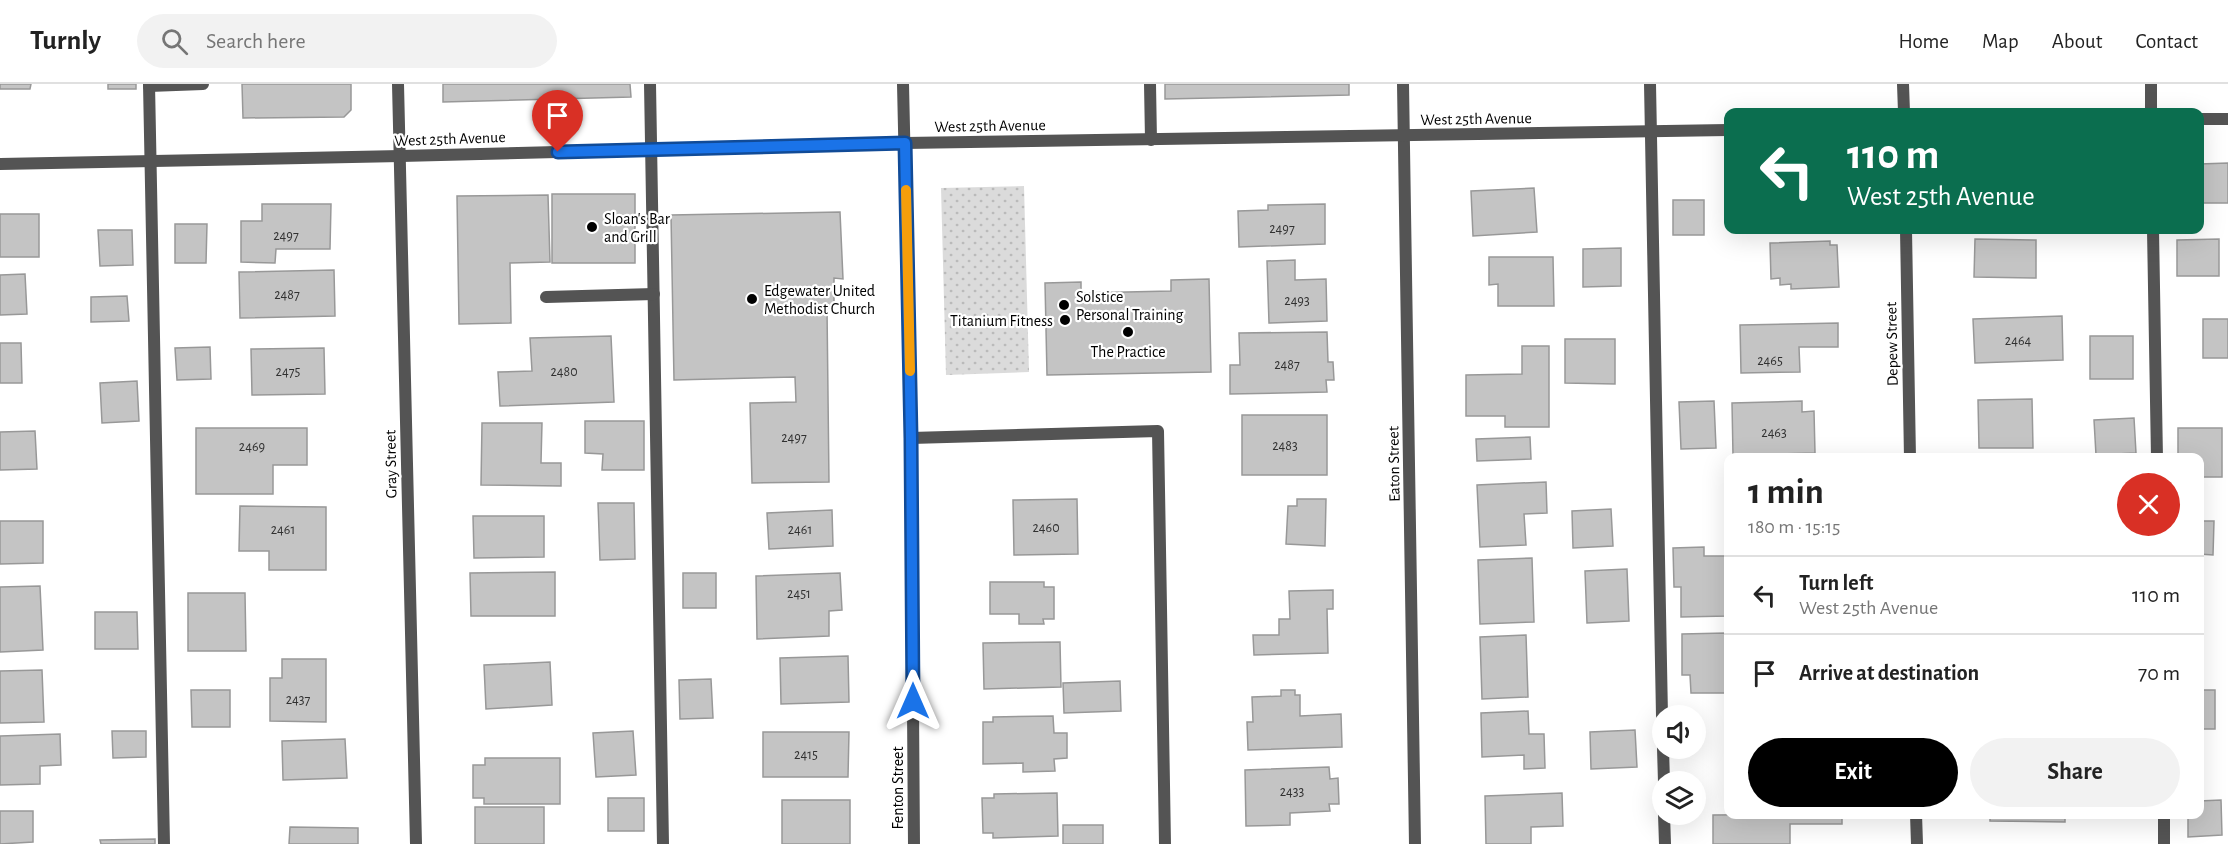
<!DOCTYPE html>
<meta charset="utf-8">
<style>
:root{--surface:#fff;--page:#f2f2f2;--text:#222;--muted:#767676;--line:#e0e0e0;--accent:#000}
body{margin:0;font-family:"Alegreya Sans",sans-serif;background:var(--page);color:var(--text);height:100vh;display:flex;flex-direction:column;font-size:22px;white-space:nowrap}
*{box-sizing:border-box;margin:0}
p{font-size:20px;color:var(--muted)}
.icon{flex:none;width:33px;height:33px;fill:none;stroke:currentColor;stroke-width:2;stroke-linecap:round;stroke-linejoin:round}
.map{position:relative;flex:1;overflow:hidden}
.details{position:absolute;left:1724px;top:369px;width:480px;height:366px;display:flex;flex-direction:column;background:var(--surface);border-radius:12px;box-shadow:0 6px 24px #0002}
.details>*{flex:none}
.guide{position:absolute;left:1724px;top:24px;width:480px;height:126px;border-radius:12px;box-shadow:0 6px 24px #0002;background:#0b6e4f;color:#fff;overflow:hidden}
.fabs{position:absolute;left:1652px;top:621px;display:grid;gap:12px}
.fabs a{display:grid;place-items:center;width:54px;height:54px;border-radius:50%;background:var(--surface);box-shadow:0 6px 24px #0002;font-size:30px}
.pin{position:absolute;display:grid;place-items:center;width:51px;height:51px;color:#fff;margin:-62px -26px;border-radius:50% 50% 50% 0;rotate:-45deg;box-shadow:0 0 6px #0007}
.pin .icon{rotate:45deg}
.me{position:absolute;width:66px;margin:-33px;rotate:0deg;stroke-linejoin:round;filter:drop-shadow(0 0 4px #0008)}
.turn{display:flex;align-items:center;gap:21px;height:126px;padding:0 24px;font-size:27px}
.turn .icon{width:78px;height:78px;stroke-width:2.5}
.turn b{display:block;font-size:42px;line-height:51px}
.round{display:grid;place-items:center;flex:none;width:63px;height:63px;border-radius:32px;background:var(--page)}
.headline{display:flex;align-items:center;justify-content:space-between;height:102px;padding:0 24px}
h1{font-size:36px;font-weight:700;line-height:45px}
.primary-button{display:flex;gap:12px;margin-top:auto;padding:12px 24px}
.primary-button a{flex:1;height:69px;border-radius:36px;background:var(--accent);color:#fff;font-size:24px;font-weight:700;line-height:69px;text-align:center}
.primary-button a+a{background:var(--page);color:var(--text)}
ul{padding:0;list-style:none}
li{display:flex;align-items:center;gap:18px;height:78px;padding:0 24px;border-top:2px solid var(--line)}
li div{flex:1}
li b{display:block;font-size:22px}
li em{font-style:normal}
header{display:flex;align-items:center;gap:36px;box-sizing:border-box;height:84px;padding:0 30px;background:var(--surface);border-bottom:2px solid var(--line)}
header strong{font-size:28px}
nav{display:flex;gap:33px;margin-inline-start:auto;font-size:21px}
.search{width:420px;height:54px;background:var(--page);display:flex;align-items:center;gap:15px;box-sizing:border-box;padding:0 21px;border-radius:33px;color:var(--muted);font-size:22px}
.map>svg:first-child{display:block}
.green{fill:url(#green-dots)}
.building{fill:#c4c4c4;stroke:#989898;stroke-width:1.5}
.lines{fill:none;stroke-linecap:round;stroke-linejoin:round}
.lane{stroke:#545454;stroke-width:12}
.street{stroke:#545454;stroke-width:12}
.route-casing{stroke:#114b97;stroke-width:15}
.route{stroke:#1a73e8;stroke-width:10}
.slow{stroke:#f59e0b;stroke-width:10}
.poi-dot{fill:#000;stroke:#fff;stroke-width:2}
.labels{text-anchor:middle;stroke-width:4.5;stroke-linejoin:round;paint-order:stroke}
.number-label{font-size:14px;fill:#313131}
.street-label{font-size:16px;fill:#000;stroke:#fff}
.poi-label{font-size:16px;fill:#000;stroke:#fff;text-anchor:start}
</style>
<header>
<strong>Turnly</strong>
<div class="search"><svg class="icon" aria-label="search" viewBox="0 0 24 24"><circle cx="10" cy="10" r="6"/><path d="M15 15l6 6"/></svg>Search here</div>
<nav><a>Home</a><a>Map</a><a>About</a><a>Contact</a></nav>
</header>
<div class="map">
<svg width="2228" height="760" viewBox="0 0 2228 760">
<defs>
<pattern id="green-dots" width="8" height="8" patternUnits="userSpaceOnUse" patternTransform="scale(1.5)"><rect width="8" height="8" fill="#dbdbdb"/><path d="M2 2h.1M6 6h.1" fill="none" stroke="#bababa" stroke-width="1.8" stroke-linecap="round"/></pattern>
</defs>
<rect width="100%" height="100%" fill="#fff"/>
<!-- green -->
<path class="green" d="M1024,102l5,186 -83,3 -5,-187z"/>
<!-- building -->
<g class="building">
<path d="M0,0h31l-1,5h-30z"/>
<rect x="108" y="0" width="28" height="5"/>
<path d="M242,0h109v26l-7,7 -101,1z"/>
<path d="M443,0h187l1,13 -188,5z"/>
<path d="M1165,0h184v11l-184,4z"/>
<path d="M2228,79v40h-27l-1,-39z"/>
<path d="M1534,104l3,44 -64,4 -2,-45z"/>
<rect x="552" y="110" width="83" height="69"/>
<path d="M548,111l2,67 -40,1 1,60 -52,1 -2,-128z"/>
<rect x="1673" y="116" width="31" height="35"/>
<path d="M262,120h69l-1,45h-54l-1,14 -34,-1v-41h21z"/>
<path d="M1325,120v40l-86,3 -1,-36 30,-1v-5z"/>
<path d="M840,128l3,67 -9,-1v30h-7l2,174 -77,1 -2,-80 46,-1 -1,-25 -121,3 -3,-165z"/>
<rect x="0" y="130" width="39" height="43"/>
<path d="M175,140h32l-1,39h-31z"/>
<path d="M98,146h34l1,35 -33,1z"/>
<path d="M2080,146h63l-63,2z"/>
<path d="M1975,155l61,1v38l-62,-1z"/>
<path d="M2219,155v37h-42v-36z"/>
<path d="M1830,157v4h7l2,42 -48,2v-5l-11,1v-7l-9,1 -1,-36z"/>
<path d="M1621,164v38l-38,1v-38z"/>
<path d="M1489,173h64l1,49h-56v-22l-9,1z"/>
<path d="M1295,176v20l31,-1 1,42 -58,2 -2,-62z"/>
<path d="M334,186l1,46 -95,2 -1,-46z"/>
<path d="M25,190l2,40 -27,1v-40z"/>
<path d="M1209,195l2,93 -164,3 -2,-92 36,-1v11l90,-2v-11z"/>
<path d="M127,212l2,25 -38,1v-25z"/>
<path d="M2062,232l1,44 -88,3 -2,-44z"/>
<rect x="2203" y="235" width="25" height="39"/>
<path d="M1838,239v24h-39l1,25 -59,1 -1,-48z"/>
<path d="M1327,248l1,30h5l1,18h-8l1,12 -97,2v-29h10l-1,-32z"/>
<path d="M611,252l3,66 -114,4 -2,-34 34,-1 -2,-33z"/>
<rect x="2090" y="252" width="43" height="43"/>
<path d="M1565,255h50v45l-50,-1z"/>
<path d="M0,259h21l1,40h-22z"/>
<path d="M1522,262h27v81h-44v-11h-39v-41l56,-1z"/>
<path d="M210,263l1,32 -34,1 -2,-32z"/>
<path d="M324,264l1,46 -73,1 -1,-46z"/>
<path d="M137,297l2,40 -37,2 -2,-40z"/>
<path d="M2032,315l1,49h-54l-1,-48z"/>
<path d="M1714,317l2,47 -35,1 -2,-47z"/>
<path d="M1802,317v11l12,-1 1,42 -82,2 -1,-52z"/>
<rect x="1242" y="331" width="85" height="60"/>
<path d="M2134,334l2,35 -40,2 -2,-35z"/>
<path d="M585,337h59v49h-42l1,-16 -18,-1z"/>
<path d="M482,339h60l-1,40h20v23l-80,-1z"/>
<path d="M196,344h111v37h-34v29h-77z"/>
<path d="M2178,344h44v49h-23v-19h-21z"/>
<path d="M35,347l2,38 -37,1v-38z"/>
<path d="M1530,353l1,22 -54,2 -1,-22z"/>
<path d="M1546,398l1,31 -23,1 2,31 -46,2 -3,-62z"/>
<path d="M1077,415l1,55 -64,1 -1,-55z"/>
<path d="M1297,415h29l-1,47 -39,-2 2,-38h9z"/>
<path d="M598,419h36l1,56 -35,1z"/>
<path d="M240,422l86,1v63h-57v-19h-30z"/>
<path d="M1611,425l2,37 -40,2 -1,-37z"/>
<path d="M832,426l1,36 -64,3 -2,-36z"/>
<path d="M473,432h71v41l-70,1z"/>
<path d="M0,437h43v42l-43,1z"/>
<path d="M2199,437h15l-1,34 -14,-1z"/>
<path d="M1704,463v9h24v60l-47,1v-30h-7l-1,-39z"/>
<path d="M1532,474l2,64 -54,2 -2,-64z"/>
<path d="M1627,485l2,52 -42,2 -2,-52z"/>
<path d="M555,488v44h-84l-1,-43z"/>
<rect x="683" y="489" width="33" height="35"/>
<path d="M840,489l2,37 -13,1v25l-72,3 -1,-63z"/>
<path d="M990,498h54v5h10v32h-11l1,5h-25v-10h-29z"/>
<path d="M40,502l3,64 -43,2v-65z"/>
<path d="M1333,506v19h-6l1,44 -74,2 -1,-20h26v-16h11l-1,-28z"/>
<path d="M188,509h57l1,58h-58z"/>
<path d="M95,528h42l1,37h-43z"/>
<path d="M1726,549v60h-35l-1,-18h-8v-41z"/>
<path d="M1526,551l2,62 -46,2 -2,-62z"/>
<path d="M1060,558l1,45 -77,2 -1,-46z"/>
<path d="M848,572l1,46 -68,2 -1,-46z"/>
<path d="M282,575h44v63l-56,-1v-43h12z"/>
<path d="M550,578l2,43 -66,4 -2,-44z"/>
<path d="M42,586l2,52 -44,1v-52z"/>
<path d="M711,595l2,39 -33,1 -1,-39z"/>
<path d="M1120,597l1,30 -57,2 -1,-30z"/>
<path d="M191,606h39v37h-38z"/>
<path d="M1281,606h14v5h5v21l41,-2 1,33 -94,3 -1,-28h6l-1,-25 29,-1z"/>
<rect x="2199" y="606" width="16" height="39"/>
<path d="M1528,627l1,23h15l1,34 -21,1v-14l-42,2 -1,-44z"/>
<path d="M1053,632l1,17h13v25l-13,1 1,12 -32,1v-9l-40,1v-42h10v-5z"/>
<path d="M1635,646l2,37 -46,2 -1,-37z"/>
<path d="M112,647h34v26l-33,1z"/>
<path d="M633,647l3,44 -40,2 -3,-44z"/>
<path d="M763,648h86l-1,45h-85z"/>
<path d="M60,650l1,31 -21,1v18l-40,1v-49z"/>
<path d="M345,655l2,39 -64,2 -1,-39z"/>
<path d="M485,674h75v46h-76v-6h-11v-33h12z"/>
<path d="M1329,683l1,12 8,-1 1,26h-10l1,7 -40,2v12l-44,1 -1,-56z"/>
<path d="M1057,709l1,43 -65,2v-5h-10l-1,-35h12v-4z"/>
<path d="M1562,709l1,33 -32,1v17h-45l-1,-48z"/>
<rect x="608" y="714" width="36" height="33"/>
<rect x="782" y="716" width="68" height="44"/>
<path d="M2221,716l1,35 -34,2v-23h11v-13z"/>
<rect x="475" y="723" width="69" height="37"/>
<path d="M0,727h33v31l-33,2z"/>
<path d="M1842,730v10h-52v20h-77v-29z"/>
<path d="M1990,730h75v8l-75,-1z"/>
<rect x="2101" y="730" width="44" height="4"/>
<rect x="1063" y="741" width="40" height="19"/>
<path d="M290,743l68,1v16h-69z"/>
<path d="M155,755v5h-54l-1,-4z"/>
</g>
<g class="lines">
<!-- lane -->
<g class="lane">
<path d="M149,0l15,760"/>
<path d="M650,0l13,760"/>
<path d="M1150,0l1,56"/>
<path d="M1650,0l12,632"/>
<path d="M2151,0v28"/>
<path d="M149,2l54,-2"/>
<path d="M2153,146l4,228"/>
<path d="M546,213l108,-3"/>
<path d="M911,354l247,-7 7,413"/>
<path d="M1663,664l1,34"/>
<path d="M1664,730l1,30"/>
<path d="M2164,730v30"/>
</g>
<!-- street -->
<g class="street">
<path d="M398,0l18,760"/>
<path d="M903,0l8,354 3,406"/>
<path d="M1403,0l12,760"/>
<path d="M1903,0l1,28"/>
<path d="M2199,35h29"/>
<path d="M0,80l401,-8 504,-13 823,-13"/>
<path d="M1906,146l4,228"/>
<path d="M1916,730l1,30"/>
</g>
</g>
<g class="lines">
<!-- route casing -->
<g class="route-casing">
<path id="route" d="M558,68l347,-9 6,295 2,263"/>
</g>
<!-- route -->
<use href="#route" class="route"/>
<!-- slow -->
<path class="slow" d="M906,106l4,181"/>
</g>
<!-- markers -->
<g class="poi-dot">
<circle cx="592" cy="143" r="6"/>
<circle cx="752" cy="215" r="6"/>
<circle cx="1064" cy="221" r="6"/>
<circle cx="1065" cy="236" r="6"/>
<circle cx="1128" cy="248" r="6"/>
</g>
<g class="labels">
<!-- number labels -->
<g class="number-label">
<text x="1282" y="149">2497</text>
<text x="286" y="156">2497</text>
<text x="287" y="215">2487</text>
<text x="1297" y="221">2493</text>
<text x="2018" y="261">2464</text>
<text x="1770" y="281">2465</text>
<text x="1287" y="285">2487</text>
<text x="288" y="292">2475</text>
<text x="564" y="292">2480</text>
<text x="1774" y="353">2463</text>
<text x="794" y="358">2497</text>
<text x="1285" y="366">2483</text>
<text x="252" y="367">2469</text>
<text x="1046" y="448">2460</text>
<text x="283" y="450">2461</text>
<text x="800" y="450">2461</text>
<text x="799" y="514">2451</text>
<text x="298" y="620">2437</text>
<text x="806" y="675">2415</text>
<text x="1292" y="712">2433</text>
</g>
<!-- street labels -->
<g class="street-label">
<text transform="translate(1476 34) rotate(-1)" y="6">West 25th Avenue</text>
<text transform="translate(990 41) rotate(-1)" y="6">West 25th Avenue</text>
<text transform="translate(450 54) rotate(-2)" y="6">West 25th Avenue</text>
<text transform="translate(1891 260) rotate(-91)" y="6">Depew Street</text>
<text transform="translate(390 380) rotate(-91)" y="6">Gray Street</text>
<text transform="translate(1393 380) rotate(-91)" y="6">Eaton Street</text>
<text transform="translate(897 704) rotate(-90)" y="6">Fenton Street</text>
</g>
<!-- poi labels -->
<g class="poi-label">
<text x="604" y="140">Sloan's Bar<tspan x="604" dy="18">and Grill</tspan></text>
<text x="764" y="212">Edgewater United<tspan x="764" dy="18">Methodist Church</tspan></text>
<text x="1076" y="218">Solstice<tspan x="1076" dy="18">Personal Training</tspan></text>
<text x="1053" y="242" text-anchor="end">Titanium Fitness</text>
<text x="1128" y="273" text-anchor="middle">The Practice</text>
</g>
</g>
</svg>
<div class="fabs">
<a><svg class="icon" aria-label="sound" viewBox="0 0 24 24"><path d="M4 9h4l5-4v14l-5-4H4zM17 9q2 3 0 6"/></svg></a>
<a><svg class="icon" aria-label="layers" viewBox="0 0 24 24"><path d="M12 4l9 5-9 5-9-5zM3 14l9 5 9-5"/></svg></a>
</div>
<div class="pin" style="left:558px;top:68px;background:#d93025"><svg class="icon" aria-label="arrive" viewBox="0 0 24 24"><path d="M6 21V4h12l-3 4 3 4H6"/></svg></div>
<svg class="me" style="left:913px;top:617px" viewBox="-20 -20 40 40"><path d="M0-17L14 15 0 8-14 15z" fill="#1a73e8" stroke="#fff" stroke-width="4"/></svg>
<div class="guide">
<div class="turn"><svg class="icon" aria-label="left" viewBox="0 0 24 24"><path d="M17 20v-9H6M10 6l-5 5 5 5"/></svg><div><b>110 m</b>West 25th Avenue</div></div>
</div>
<section class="details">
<div class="headline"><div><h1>1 min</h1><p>180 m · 15:15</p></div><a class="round" style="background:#d93025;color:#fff"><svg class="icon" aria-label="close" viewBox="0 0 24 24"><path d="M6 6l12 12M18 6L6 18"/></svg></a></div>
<ul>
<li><svg class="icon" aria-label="left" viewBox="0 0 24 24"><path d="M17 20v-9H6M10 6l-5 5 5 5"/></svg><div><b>Turn left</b><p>West 25th Avenue</p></div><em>110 m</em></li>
<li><svg class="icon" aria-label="arrive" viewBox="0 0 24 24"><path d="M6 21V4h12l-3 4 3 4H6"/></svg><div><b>Arrive at destination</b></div><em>70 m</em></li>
</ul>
<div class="primary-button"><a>Exit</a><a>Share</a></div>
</section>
</div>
